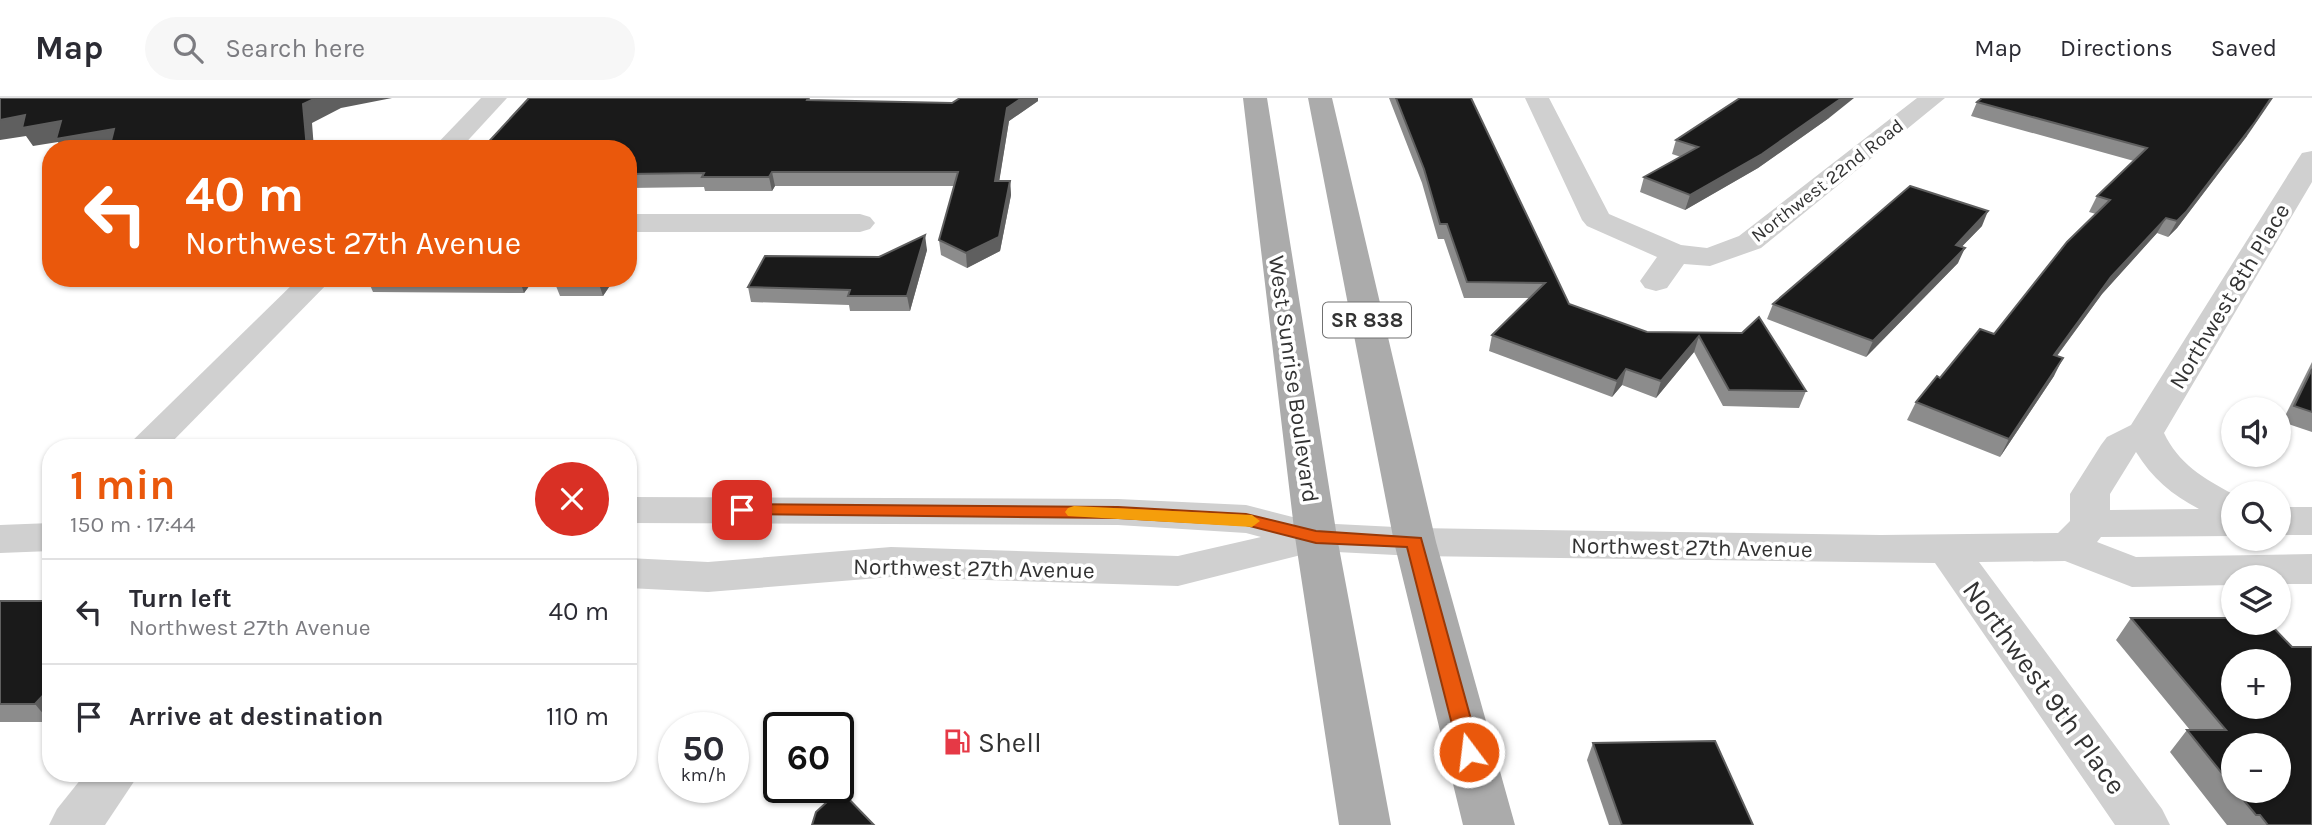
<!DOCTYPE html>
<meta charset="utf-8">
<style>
:root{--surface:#fff;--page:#f7f7f7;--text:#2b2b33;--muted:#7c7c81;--line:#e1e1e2;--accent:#ea580c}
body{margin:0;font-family:Karla,sans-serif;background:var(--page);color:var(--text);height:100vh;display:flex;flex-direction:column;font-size:26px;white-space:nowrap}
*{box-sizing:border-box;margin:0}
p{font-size:23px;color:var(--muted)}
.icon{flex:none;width:38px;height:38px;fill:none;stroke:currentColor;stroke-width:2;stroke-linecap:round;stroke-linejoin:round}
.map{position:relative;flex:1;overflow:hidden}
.panel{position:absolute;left:42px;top:341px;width:595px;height:343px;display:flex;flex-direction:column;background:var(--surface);border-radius:28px;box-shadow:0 2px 5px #0004}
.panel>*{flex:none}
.guide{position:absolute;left:42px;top:42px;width:595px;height:147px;border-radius:28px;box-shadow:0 2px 5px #0004;background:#ea580c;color:#fff;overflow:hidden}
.fabs{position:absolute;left:2221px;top:299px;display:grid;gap:14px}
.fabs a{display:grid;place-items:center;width:70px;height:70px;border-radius:50%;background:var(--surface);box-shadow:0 2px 5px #0004;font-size:35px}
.speed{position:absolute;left:658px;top:614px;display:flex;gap:14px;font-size:35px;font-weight:700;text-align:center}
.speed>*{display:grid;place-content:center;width:91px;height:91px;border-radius:50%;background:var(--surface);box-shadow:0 2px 5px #0004;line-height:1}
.speed small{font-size:18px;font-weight:400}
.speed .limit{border:4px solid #111;border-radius:10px;background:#fff;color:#111}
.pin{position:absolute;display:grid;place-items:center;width:60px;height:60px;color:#fff;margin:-30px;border-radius:14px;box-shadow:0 4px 10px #0006}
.me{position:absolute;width:77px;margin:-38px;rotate:345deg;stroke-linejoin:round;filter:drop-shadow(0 0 5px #0008)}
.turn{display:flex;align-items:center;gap:24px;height:147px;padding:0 28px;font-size:32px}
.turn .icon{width:91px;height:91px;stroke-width:2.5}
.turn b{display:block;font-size:49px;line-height:60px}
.round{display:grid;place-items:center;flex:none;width:74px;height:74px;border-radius:37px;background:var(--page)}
.headline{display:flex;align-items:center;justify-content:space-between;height:119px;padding:0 28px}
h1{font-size:42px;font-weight:700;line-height:52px;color:var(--accent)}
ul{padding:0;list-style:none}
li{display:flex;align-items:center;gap:21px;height:105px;padding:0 28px;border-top:2px solid var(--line)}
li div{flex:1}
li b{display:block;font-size:26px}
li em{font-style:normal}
header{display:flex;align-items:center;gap:42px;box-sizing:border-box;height:98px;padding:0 35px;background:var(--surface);border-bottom:2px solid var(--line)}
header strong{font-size:33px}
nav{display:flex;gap:38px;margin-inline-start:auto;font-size:24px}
.search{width:490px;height:63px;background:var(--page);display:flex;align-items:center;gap:18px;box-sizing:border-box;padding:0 24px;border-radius:38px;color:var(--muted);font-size:26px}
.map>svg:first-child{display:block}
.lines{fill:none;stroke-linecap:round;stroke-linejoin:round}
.minor{fill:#d0d0d0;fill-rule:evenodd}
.major{fill:#ababab;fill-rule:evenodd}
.wall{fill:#8c8c8c;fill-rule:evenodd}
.shaded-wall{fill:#5f5f5f}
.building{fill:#1a1a1a;stroke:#5f5f5f;stroke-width:2;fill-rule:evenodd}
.route{fill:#ea580c;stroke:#983908;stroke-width:2}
.slow{fill:#f59e0b}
.labels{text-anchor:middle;stroke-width:7;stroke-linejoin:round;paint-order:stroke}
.far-street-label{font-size:19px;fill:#333;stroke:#fff}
.shield{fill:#fff;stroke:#707070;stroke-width:2}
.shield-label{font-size:21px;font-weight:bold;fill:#333}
.street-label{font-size:23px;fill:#333;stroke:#fff}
.near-street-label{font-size:28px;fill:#333;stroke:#fff}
.near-poi-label{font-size:28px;fill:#333;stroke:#fff;text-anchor:start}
</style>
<header>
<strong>Map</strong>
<div class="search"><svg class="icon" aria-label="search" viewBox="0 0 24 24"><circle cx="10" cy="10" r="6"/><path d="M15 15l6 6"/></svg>Search here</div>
<nav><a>Map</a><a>Directions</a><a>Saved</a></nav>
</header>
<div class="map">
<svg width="2312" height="727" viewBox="0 0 2312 727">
<rect width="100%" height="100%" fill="#fff"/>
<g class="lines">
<!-- minor -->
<g class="minor">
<path d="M481,0h26l-47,51h-28z"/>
<path d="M1525,0h24l60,116 72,31 26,3 32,-12 178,-138h28l-184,150 -51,18 -26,-2 -17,24 -11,3 -11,-3 -5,-7 17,-24 -70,-31 -5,-6z"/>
<path d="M2312,53v31l-148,251c14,30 40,46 69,61v42l-132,1 -4,5 39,15 176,-3v30h-34v-6h-45v7l-101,2 -67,-26 -86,1 183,247 8,16h-55l-180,-262 -520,-7 -98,-5 -139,35 -287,-9 -183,15 -80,-4v-30l80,4 183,-15 287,9 83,-19 -15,-4 -128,-8 -490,-2v-26l490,2 128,6 70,18 99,5 466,7 177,-2 12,-12v-27l31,-49 6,-8 24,-12 167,-266 4,-6zM2136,354c16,26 36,43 63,57l-89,1v-16z"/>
<path d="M628,116h232l10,3 5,6 -5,6 -10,3h-232z"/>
<path d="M299,180h34l-167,170h-41z"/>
<rect x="2278" y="409" width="34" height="28"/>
<path d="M51,425v28l-51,2v-28z"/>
<path d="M85,676h54l-34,51h-56l8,-16z"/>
</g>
<!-- major -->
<g class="major">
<path d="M1243,0h24l70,439 54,288h-52l-44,-288z"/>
<path d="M1308,0h24l104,444 79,283h-52l-69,-283z"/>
</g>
</g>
<!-- wall -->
<g class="wall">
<path d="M529,0h281v2l142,3 86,-2 -29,20 -10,60h11l1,14 -11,56 -33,17 -26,-13 -2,-15 15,-54h-179l-3,5h-67l-1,-4 -76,1v-39z"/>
<path d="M1389,0h82l98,206 78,28 95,1 64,58 -7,17 -76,-2 -29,-54 -38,46 -34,-13 -10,12 -123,-46 3,-16 38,-37h-66l-20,-59h-6l-16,-56z"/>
<path d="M1977,4l270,34 -70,92 -9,9 -11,-4 -55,61 -45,62 -3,20 -54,81 -93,-37 9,-18 24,-24 54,-44 102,-120 -7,-2 8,-16 37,-35 -163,-45z"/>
<path d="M1829,20l-71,50 -73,42 -45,-18 4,-15 37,-20 -9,-3 4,-14z"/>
<path d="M1982,128l-21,21 -3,16 -92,94 -99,-38 6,-15z"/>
<path d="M927,152l-17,61h-60l-1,-6 -98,-3 -3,-15 131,-30z"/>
<path d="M367,180h168l-11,15 -151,-1z"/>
<path d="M615,180l-12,18h-43l-6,-15z"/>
<path d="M2312,264v70l-30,-10z"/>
<path d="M0,503l50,121h-50z"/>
<path d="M2131,520l161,29 20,178h-85l-57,-73 17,-22h3l-74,-90zM2233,648l45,45h-45z"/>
<path d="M1593,645l160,82h-144l-22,-65z"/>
</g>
<!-- shaded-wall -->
<g class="shaded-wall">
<path d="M316,0h76l-51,10 -29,15 2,26h-7l-4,-45z"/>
<path d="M1022,0h16v3l-29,20 -12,74 -2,-14 12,-73z"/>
<path d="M1842,0h12l-25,20 -71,50 -73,42 5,-15z"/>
<path d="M2271,0h2l-26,38 -70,92 -9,9 9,-16z"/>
<path d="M25,17l89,14 7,20h-59l-4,-7 -25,4 -7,-10 -26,4v-20z"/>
<path d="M772,74l3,14 -3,5 -3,-14z"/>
<path d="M1010,83l1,14 -11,56 -33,17 -1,-15z"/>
<path d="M1988,113l-6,15 -33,34 7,-15z"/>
<path d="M2166,120l-9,15 -55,61 -57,78 9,-17 57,-78z"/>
<path d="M925,137l2,15 -17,61 -3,-15z"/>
<path d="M1965,150l-7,15 -92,94 7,-16z"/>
<path d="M519,180h16l-11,15z"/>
<path d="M600,180h15l-12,18 -5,-15z"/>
<path d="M1699,238l-5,16 -38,46 5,-17z"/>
<path d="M2063,260l-9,18 -54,81 9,-18z"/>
<path d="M1626,271l-4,16 -10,12 5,-16z"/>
<path d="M51,589v34l-1,1 -15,-18z"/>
</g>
<!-- building -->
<g class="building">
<path d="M0,0h316l-13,6 4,45h-198l5,-20 -58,10 5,-18 -39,7 3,-13 -25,5z"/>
<path d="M529,0h279l-1,2 145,3 8,-5h62l-15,10 -12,73h15l-11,56 -33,16 -27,-13 19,-68h-186l-3,5h-67l2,-4 -76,1v-25h-146z"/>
<path d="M1396,0h75l98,206 78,28 95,1 17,-16 47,74 -77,-1 -30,-54 -38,45 -35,-12 -9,12 -125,-46 53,-52 -78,-1 -20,-58h-7l-16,-55z"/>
<path d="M1740,0h102l-80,56 -72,41 -46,-18 54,-30 -22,-7z"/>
<path d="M1982,0h289l-16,24 -69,90 -9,9 -11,-3 -55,59 -57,78 9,3 -54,81 -93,-37 21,-26 3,2 40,-49 14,5 73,-92 43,-42 -13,-4 50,-48 -170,-46z"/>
<path d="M1910,88l78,25 -32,34 9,3 -92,93 -100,-37z"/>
<path d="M925,137l-18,61h-59l2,-6 -102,-3 17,-31 114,1z"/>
<path d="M556,180h44l-2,3h-44z"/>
<path d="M2312,271v43l-18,-6z"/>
<path d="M0,503h51v86l-16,17h-35z"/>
<path d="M2131,520h102v5h36l23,24h20v178h-44l-8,-10h-4l-20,-24h42v-45h-45v41l-46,-57h39zM2233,564h45v45h-45z"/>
<path d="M1715,643l38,84h-131l-29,-82z"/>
<path d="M840,692l34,35h-62l4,-13z"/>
</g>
<!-- route -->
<path class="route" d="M742,406l376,3 128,7 70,17 105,7 59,214 -3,6 -8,3 -7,-3 -3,-6 -52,-205 -91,-4 -70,-18 -128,-7 -382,-4 -3,-4z"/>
<!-- slow -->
<path class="slow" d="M1074,408l178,9 8,6 -8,6 -184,-11 -3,-4 3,-4z"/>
<!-- icons -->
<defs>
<g id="fuel-bare" transform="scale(2.1)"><path d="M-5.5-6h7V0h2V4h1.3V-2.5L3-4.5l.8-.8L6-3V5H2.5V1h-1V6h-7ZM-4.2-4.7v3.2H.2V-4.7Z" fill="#e63946" stroke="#fff" stroke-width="2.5" paint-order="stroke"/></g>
</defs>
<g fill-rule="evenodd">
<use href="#fuel-bare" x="957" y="644"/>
</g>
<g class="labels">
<!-- far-street labels -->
<g class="far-street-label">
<text transform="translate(1827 82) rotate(-38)" y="7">Northwest 22nd Road</text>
</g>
<!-- shield labels -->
<rect class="shield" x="1323" y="204.5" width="88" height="35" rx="5"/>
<g class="shield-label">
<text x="1367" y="229">SR 838</text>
</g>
<!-- street labels -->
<g class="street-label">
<text transform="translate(2229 198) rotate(-59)" y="8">Northwest 8th Place</text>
<text transform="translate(1294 281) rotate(82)" y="8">West Sunrise Boulevard</text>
<text transform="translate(1692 449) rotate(1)" y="8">Northwest 27th Avenue</text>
<text transform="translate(974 470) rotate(1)" y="8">Northwest 27th Avenue</text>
</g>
<!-- near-street labels -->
<g class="near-street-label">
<text transform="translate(2045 589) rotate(54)" y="10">Northwest 9th Place</text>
</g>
<!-- near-poi labels -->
<g class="near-poi-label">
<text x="978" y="654">Shell</text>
</g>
</g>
</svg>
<div class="fabs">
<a><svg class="icon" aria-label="sound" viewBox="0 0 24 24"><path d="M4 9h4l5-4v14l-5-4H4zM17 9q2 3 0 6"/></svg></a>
<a><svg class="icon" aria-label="search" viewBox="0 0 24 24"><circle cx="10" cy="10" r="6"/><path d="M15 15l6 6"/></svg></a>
<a><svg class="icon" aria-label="layers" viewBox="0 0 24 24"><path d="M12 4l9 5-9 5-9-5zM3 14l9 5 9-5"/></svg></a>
<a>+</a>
<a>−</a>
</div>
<div class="speed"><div>50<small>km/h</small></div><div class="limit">60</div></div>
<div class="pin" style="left:742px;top:412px;background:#d93025"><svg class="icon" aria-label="arrive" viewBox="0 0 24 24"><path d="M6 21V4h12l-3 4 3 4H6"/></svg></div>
<svg class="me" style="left:1469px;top:654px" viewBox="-20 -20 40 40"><circle r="17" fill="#ea580c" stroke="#fff" stroke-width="3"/><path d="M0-11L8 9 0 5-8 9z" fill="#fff"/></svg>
<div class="guide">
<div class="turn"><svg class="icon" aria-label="left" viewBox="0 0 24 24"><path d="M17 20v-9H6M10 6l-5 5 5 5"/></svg><div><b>40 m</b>Northwest 27th Avenue</div></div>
</div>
<section class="panel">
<div class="headline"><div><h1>1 min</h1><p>150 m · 17:44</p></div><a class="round" style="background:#d93025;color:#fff"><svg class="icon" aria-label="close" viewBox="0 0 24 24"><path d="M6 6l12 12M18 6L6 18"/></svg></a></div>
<ul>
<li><svg class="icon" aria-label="left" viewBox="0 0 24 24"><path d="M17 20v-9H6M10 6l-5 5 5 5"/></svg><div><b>Turn left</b><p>Northwest 27th Avenue</p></div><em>40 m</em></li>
<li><svg class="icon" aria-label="arrive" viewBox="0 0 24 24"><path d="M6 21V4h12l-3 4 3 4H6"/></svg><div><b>Arrive at destination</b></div><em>110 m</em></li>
</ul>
</section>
</div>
